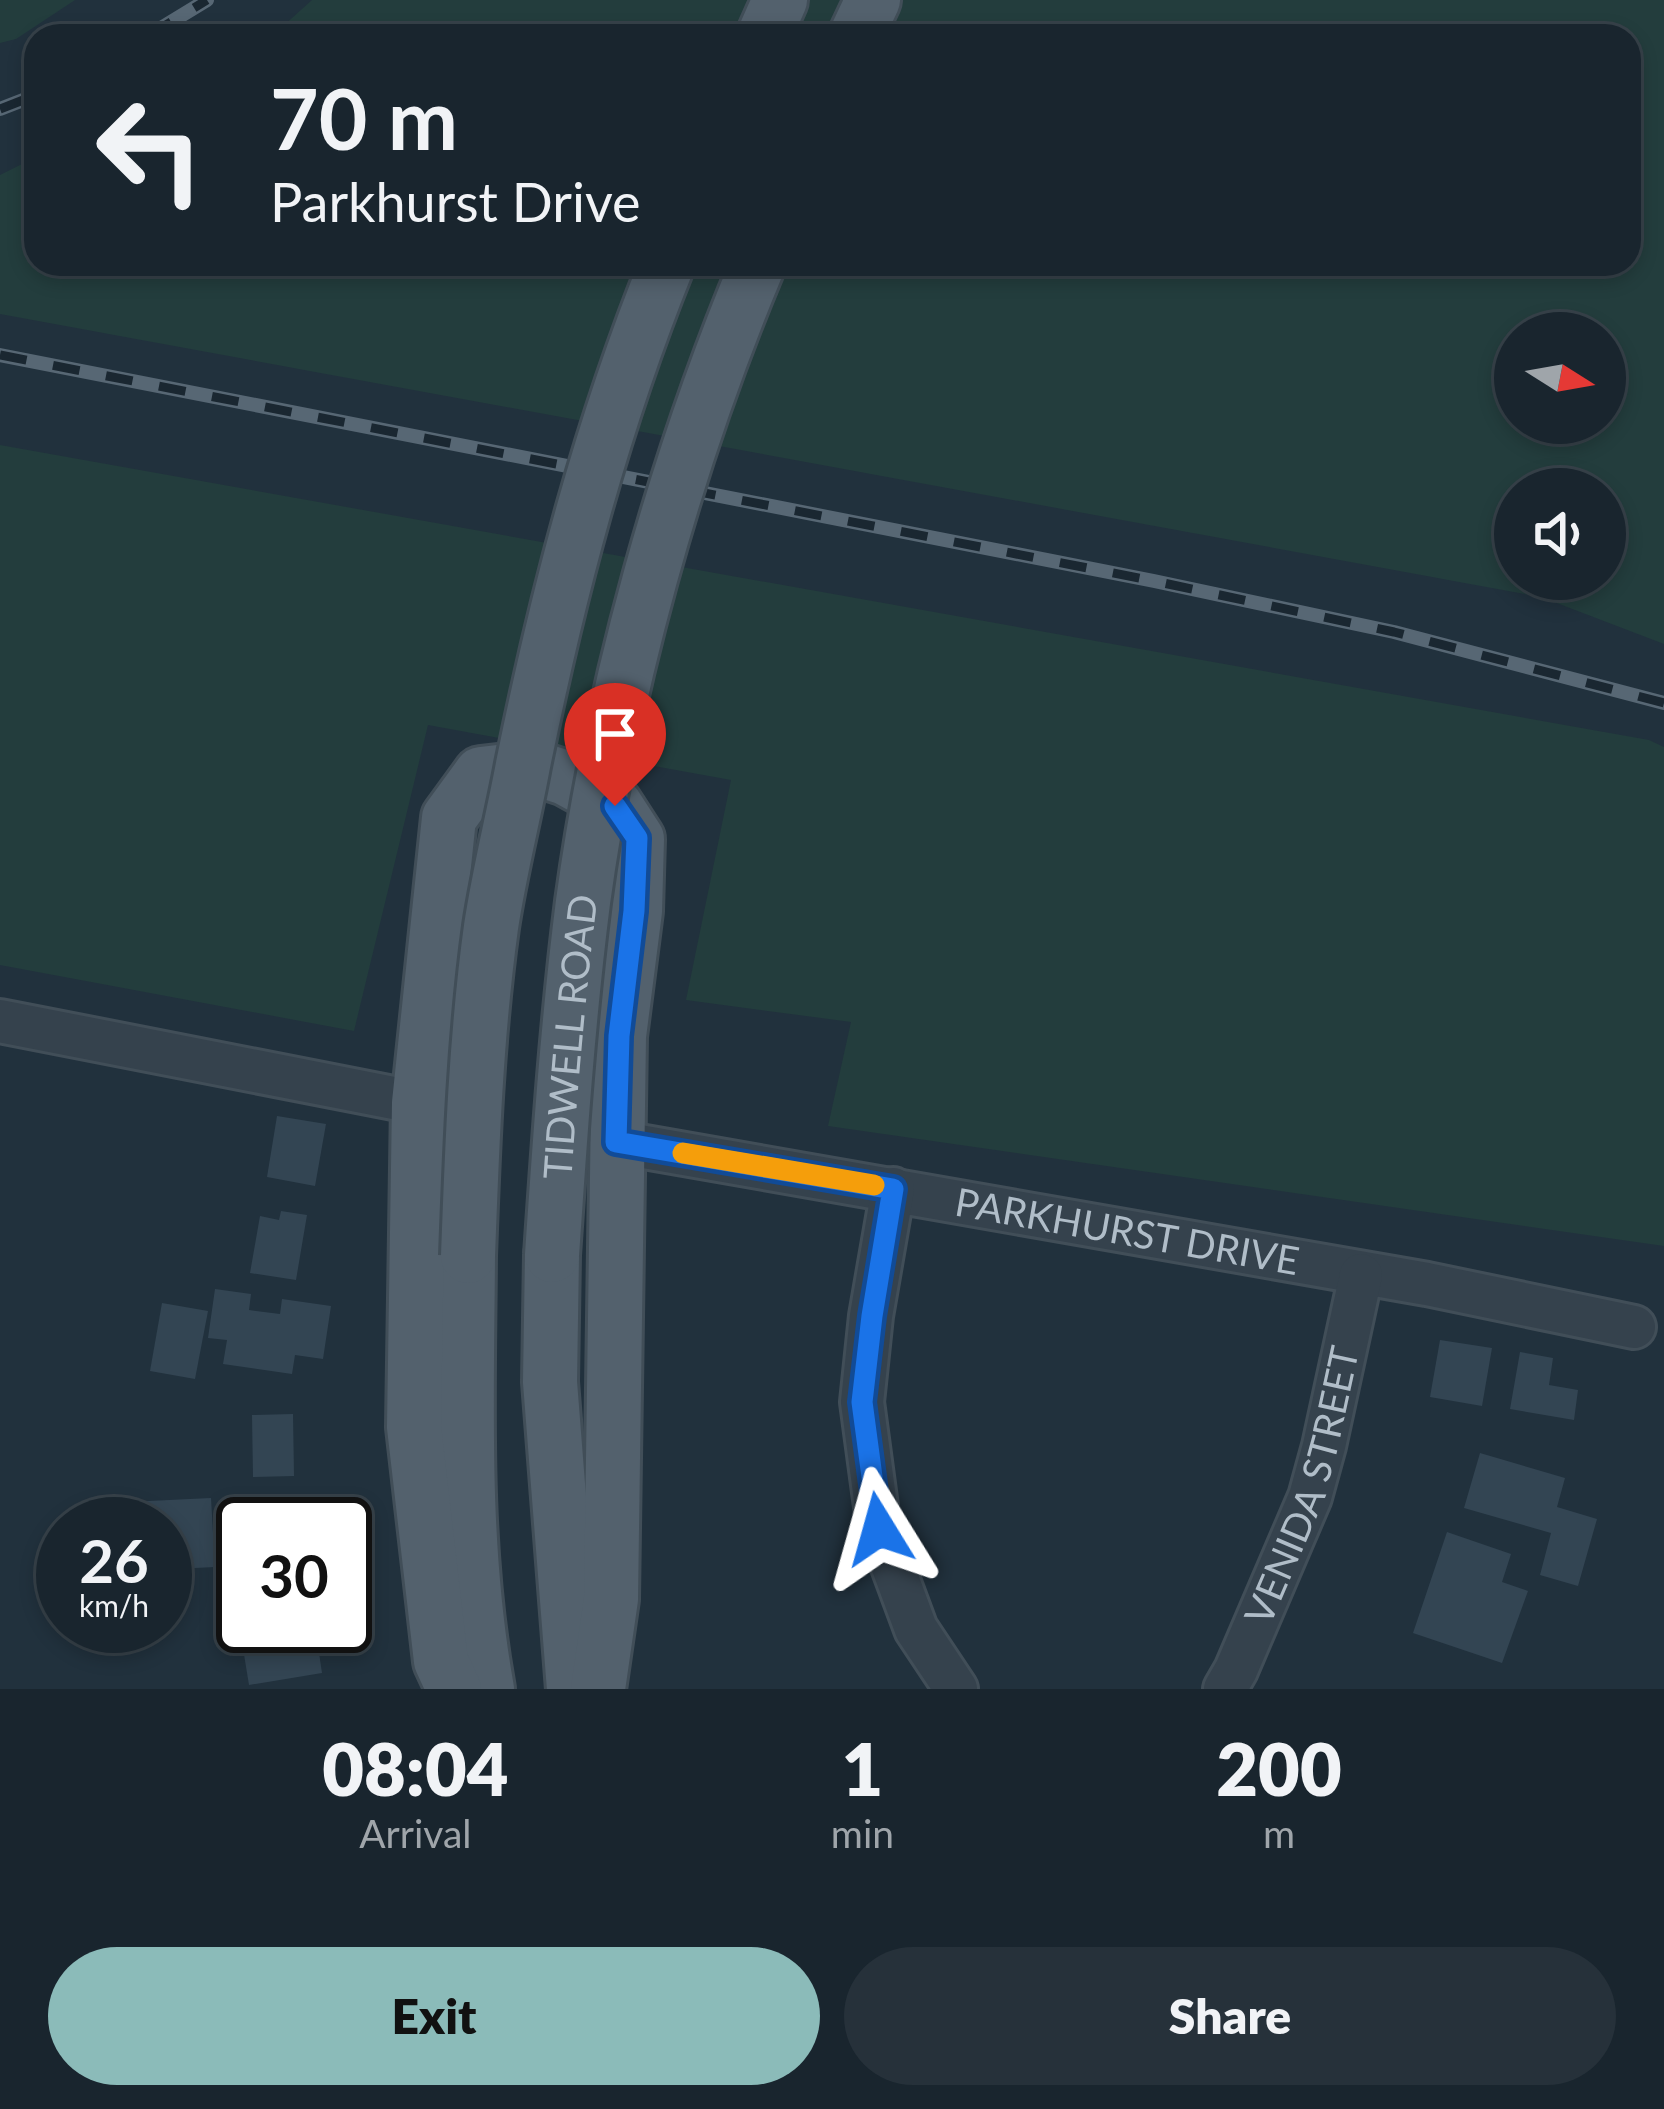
<!DOCTYPE html>
<style>
:root{--surface:#19252e;--page:#26313a;--text:#f1f3f6;--muted:#9fa5aa;--line:#37424a;--accent:#8bbbb9}
body{margin:0;font-family:Lato,sans-serif;background:var(--page);color:var(--text);height:100vh;display:flex;flex-direction:column;font-size:45px;white-space:nowrap}
*{box-sizing:border-box;margin:0}
p{font-size:39px;color:var(--muted)}
.icon{flex:none;width:66px;height:66px;fill:none;stroke:currentColor;stroke-width:2;stroke-linecap:round;stroke-linejoin:round}
.map{position:relative;height:1689px;overflow:hidden}
.panel{display:flex;flex-direction:column;background:var(--surface);flex:1}
.panel>*{flex:none}
.banner{position:absolute;left:24px;top:24px;width:1617px;height:252px;border-radius:36px;box-shadow:0 6px 18px #0003,0 0 0 3px var(--line);background:#19252e;color:var(--text);overflow:hidden}
.needle{width:78px;rotate:101deg}
.fabs{position:absolute;left:1494px;top:312px;display:grid;gap:24px}
.fabs a{display:grid;place-items:center;width:132px;height:132px;border-radius:50%;background:var(--surface);box-shadow:0 6px 18px #0003,0 0 0 3px var(--line);font-size:60px}
.speed{position:absolute;left:36px;top:1497px;display:flex;gap:24px;font-size:60px;font-weight:700;text-align:center}
.speed>*{display:grid;place-content:center;width:156px;height:156px;border-radius:50%;background:var(--surface);box-shadow:0 6px 18px #0003,0 0 0 3px var(--line);line-height:1}
.speed small{font-size:30px;font-weight:400}
.speed .limit{border:6px solid #111;border-radius:18px;background:#fff;color:#111}
.pin{position:absolute;display:grid;place-items:center;width:102px;height:102px;color:#fff;margin:-123px -51px;border-radius:50% 50% 50% 0;rotate:-45deg;box-shadow:0 0 12px #0007}
.pin .icon{rotate:45deg}
.me{position:absolute;width:132px;margin:-66px;rotate:352deg;stroke-linejoin:round;filter:drop-shadow(0 0 9px #0008)}
.turn{display:flex;align-items:center;gap:42px;height:252px;padding:0 48px;font-size:54px}
.turn .icon{width:156px;height:156px;stroke-width:2.5}
.turn b{display:block;font-size:84px;line-height:102px}
.eta{display:flex;justify-content:space-evenly;align-items:center;height:204px;text-align:center}
.eta b{font-size:72px;font-weight:800;line-height:84px}
.button{display:flex;gap:24px;margin-top:auto;padding:24px 48px}
.button a{flex:1;height:138px;border-radius:72px;background:var(--accent);color:#111;font-size:48px;font-weight:800;line-height:138px;text-align:center}
.button a+a{background:var(--page);color:var(--text)}
.map>svg:first-child{display:block}
.green{fill:#233d3d;fill-rule:evenodd}
.building{fill:#334553}
.lines{fill:none;stroke-linecap:round;stroke-linejoin:round}
.minor-casing{stroke:#414e58;stroke-width:48}
.major-casing{stroke:#414e58;stroke-width:60}
.minor{stroke:#35424d;stroke-width:42}
.major{stroke:#53616d;stroke-width:54}
.rail-casing{stroke:#576774;stroke-width:14}
.rail{stroke:#1a2731;stroke-width:9;stroke-dasharray:27;stroke-linecap:butt}
.major-bridge-casing{stroke:#414e58;stroke-width:60;stroke-linecap:butt}
.major-bridge{stroke:#53616d;stroke-width:54}
.route-casing{stroke:#114b97;stroke-width:30}
.route{stroke:#1a73e8;stroke-width:21}
.slow{stroke:#f59e0b;stroke-width:21}
.labels{text-anchor:middle;stroke-width:12;stroke-linejoin:round;paint-order:stroke}
.street-label{font-size:39px;fill:#b0bdc8;stroke:#1a2731}
</style>
<div class="map">
<svg width="1664" height="1689" viewBox="0 0 1664 1689">
<rect width="100%" height="100%" fill="#21313d"/>
<!-- green -->
<g class="green">
<path d="M0,0h75l-59,39 -16,4z"/>
<path d="M312,0h1352v644l-123,-47 -1541,-283v-139l36,-18v107h1593v-228h-1357zM1515,333h90v90h-90zM1515,489h90v90h-90z"/>
<path d="M0,445l1649,295 15,7v499l-836,-120 23,-104 -165,-22 45,-220 -303,-55 -74,306 -354,-66z"/>
</g>
<!-- building -->
<g class="building">
<path d="M277,1116l49,8 -11,62 -48,-9z"/>
<path d="M281,1211l26,4 -11,65 -46,-7 10,-57 19,4z"/>
<path d="M215,1289l36,5 -2,16 31,4 2,-15 49,7 -8,53 -28,-4 -3,19 -69,-10 4,-24 -19,-2z"/>
<path d="M162,1303l46,8 -13,68 -45,-8z"/>
<path d="M1440,1340l52,8 -10,58 -52,-9z"/>
<path d="M1520,1352l33,6 -4,27 29,5 -4,30 -64,-11z"/>
<path d="M293,1414l1,62 -41,1 -1,-62z"/>
<path d="M1480,1453l85,25 -8,29 40,12 -19,67 -38,-11 11,-42 -87,-25z"/>
<path d="M211,1498l4,69 -40,2 -2,-31h-8v-14h-35l-2,-22z"/>
<rect x="255" y="1516" width="45" height="8"/>
<path d="M1447,1532l64,22 -9,28 26,9 -26,72 -89,-30z"/>
<path d="M267,1626h48l7,47 -73,12 -9,-55z"/>
</g>
<g class="lines">
<!-- minor casing -->
<g class="minor-casing">
<g id="minor">
<path d="M0,1021l419,82"/>
<path id="s1" d="M616,1142l811,142 207,43"/>
<path d="M893,1189l-22,127 -9,86 17,127 37,100 40,60"/>
<path id="s2" d="M1225,1689l11,-19 74,-173 14,-51 37,-171"/>
</g>
</g>
<!-- major casing -->
<g class="major-casing">
<g id="major">
<path d="M764,36l16,-36"/>
<path d="M856,36l17,-36"/>
<path d="M552,1255l-2,127 24,307"/>
<path d="M468,1256c-1,144 -7,290 19,433"/>
<path d="M454,1689l-13,-28 -27,-234 5,-324 30,-285 32,-44 54,-6 31,10 49,27 22,34 -2,72 -16,125 -8,563 -13,90"/>
</g>
</g>
<!-- minor -->
<use href="#minor" class="minor"/>
<!-- major -->
<use href="#major" class="major"/>
<!-- rail casing -->
<g class="rail-casing">
<g id="rail">
<path d="M148,36l59,-36"/>
<path d="M0,109l36,-14"/>
<path d="M0,355l1154,226 240,51 270,71"/>
</g>
</g>
<!-- rail -->
<use href="#rail" class="rail"/>
<!-- major-bridge casing -->
<g class="major-bridge-casing">
<g id="major-bridge">
<path id="s3" d="M552,1255c8,-118 16,-235 31,-353 29,-212 92,-441 175,-638"/>
<path d="M468,1256c4,-110 8,-220 23,-329 8,-54 22,-108 32,-162 35,-172 78,-338 144,-501"/>
</g>
</g>
<!-- major-bridge -->
<use href="#major-bridge" class="major-bridge"/>
</g>
<g class="lines">
<!-- route casing -->
<g class="route-casing">
<path id="route" d="M615,806l22,32 -3,73 -15,125 -3,106 277,47 -21,127 -10,86 17,127"/>
</g>
<!-- route -->
<use href="#route" class="route"/>
<!-- slow -->
<path class="slow" d="M683,1153l191,32"/>
</g>
<g class="labels">
<!-- street labels -->
<g class="street-label">
<text dy="14" stroke="none"><textPath href="#s3" startOffset="219">TIDWELL ROAD</textPath></text>
<text dy="14" stroke="none"><textPath href="#s1" startOffset="519">PARKHURST DRIVE</textPath></text>
<text dy="14" stroke="none"><textPath href="#s2" startOffset="219">VENIDA STREET</textPath></text>
</g>
</g>
</svg>
<div class="fabs">
<a><svg class="needle" viewBox="-14 -14 28 28"><path d="M0-13l5 13h-10z" fill="#e53935"/><path d="M0 13l5-13h-10z" fill="#9fa5aa"/></svg></a>
<a><svg class="icon" aria-label="sound" viewBox="0 0 24 24"><path d="M4 9h4l5-4v14l-5-4H4zM17 9q2 3 0 6"/></svg></a>
</div>
<div class="speed"><div>26<small>km/h</small></div><div class="limit">30</div></div>
<div class="pin" style="left:615px;top:806px;background:#d93025"><svg class="icon" aria-label="arrive" viewBox="0 0 24 24"><path d="M6 21V4h12l-3 4 3 4H6"/></svg></div>
<svg class="me" style="left:879px;top:1529px" viewBox="-20 -20 40 40"><path d="M0-17L14 15 0 8-14 15z" fill="#1a73e8" stroke="#fff" stroke-width="4"/></svg>
<div class="banner">
<div class="turn"><svg class="icon" aria-label="left" viewBox="0 0 24 24"><path d="M17 20v-9H6M10 6l-5 5 5 5"/></svg><div><b>70 m</b>Parkhurst Drive</div></div>
</div>
</div>
<section class="panel">
<div class="eta">
<div><b>08:04</b><p>Arrival</p></div>
<div><b>1</b><p>min</p></div>
<div><b>200</b><p>m</p></div>
</div>
<div class="button"><a>Exit</a><a>Share</a></div>
</section>
